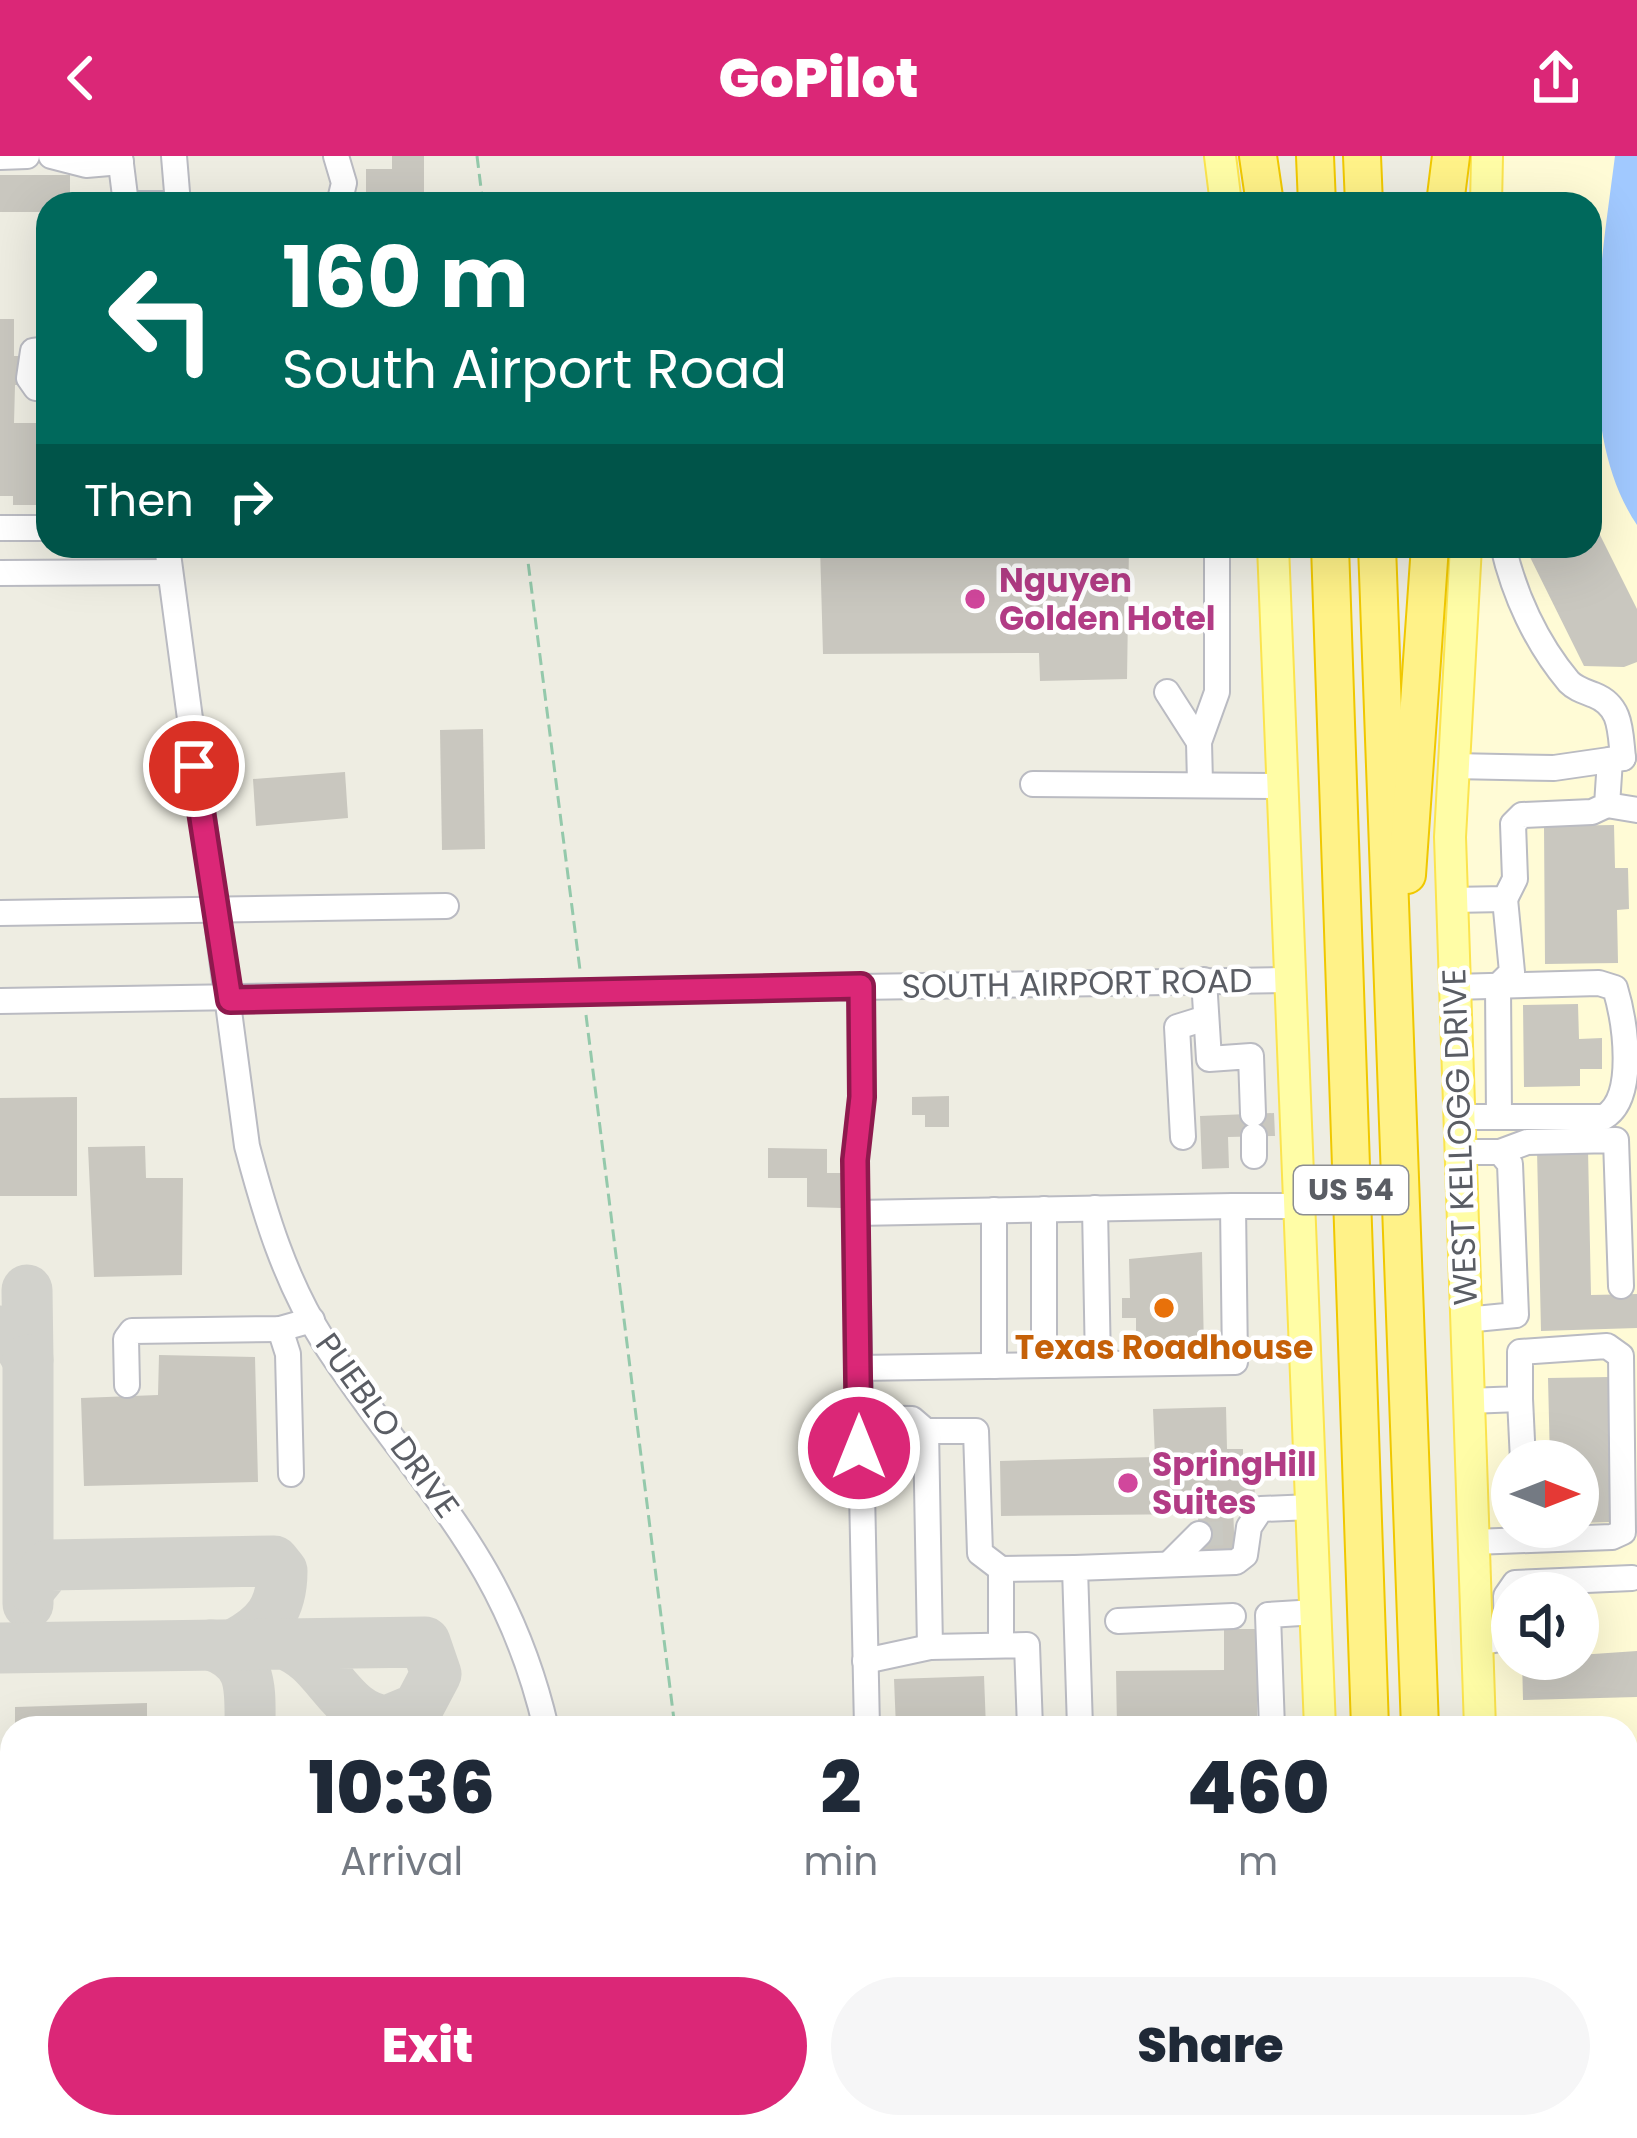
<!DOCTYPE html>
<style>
:root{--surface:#fff;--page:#f6f6f7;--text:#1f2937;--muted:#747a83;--accent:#db2777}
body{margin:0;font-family:Poppins,sans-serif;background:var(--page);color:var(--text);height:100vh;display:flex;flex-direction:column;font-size:45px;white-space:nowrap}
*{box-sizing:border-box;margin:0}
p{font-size:39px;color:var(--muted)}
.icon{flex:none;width:66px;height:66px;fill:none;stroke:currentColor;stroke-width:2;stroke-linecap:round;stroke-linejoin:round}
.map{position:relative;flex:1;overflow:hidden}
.details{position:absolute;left:0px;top:1560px;width:1638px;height:423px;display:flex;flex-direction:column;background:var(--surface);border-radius:36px 36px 0 0;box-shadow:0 12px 48px #0002}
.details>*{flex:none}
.top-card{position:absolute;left:36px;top:36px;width:1566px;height:366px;border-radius:36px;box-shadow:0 12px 48px #0002;background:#00695c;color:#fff;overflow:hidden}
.needle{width:78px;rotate:90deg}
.controls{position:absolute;left:1491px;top:1284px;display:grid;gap:24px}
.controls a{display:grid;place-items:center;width:108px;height:108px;border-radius:50%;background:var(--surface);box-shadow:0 12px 48px #0002;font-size:60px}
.pin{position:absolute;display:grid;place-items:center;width:102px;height:102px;color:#fff;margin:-51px;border:6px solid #fff;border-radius:50%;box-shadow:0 3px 12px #0007}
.me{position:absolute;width:132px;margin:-66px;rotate:0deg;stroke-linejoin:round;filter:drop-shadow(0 0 9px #0008)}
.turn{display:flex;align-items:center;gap:42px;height:252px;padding:0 48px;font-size:54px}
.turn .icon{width:156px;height:156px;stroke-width:2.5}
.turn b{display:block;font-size:84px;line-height:102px}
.then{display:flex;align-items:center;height:114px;padding:0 48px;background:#0003;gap:24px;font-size:45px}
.eta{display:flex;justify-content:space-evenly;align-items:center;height:204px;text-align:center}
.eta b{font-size:72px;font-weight:800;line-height:84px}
.action{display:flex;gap:24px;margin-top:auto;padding:24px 48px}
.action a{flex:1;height:138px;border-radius:72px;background:var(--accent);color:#fff;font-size:48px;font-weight:800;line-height:138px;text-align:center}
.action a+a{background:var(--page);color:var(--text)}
header{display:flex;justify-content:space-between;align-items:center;height:156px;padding:0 48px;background:var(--accent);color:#fff;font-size:54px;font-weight:800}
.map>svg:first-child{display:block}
.commercial{fill:#fffbd6;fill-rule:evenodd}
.water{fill:#a1c9ff}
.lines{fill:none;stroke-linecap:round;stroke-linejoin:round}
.taxiway{stroke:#d2d2cc;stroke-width:51}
.building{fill:#c9c7bf}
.minor-tunnel{stroke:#c9c9c2;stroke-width:24;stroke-dasharray:24 12;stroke-linecap:butt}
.minor-casing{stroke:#babbc2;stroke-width:28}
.major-casing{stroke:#fbe44e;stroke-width:34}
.highway-casing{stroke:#f0c800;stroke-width:40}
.path{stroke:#94c9ab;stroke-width:3;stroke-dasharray:12 6;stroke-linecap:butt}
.minor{stroke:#fff;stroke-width:24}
.major{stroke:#fffda6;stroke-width:30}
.highway{stroke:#fff288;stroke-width:36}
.highway-bridge-casing{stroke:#f0c800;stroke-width:40;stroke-linecap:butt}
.highway-bridge{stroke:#fff288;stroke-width:36}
.route-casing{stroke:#8e194d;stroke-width:30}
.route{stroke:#db2777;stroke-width:21}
.hotel-dot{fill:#d1479c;stroke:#fff;stroke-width:4.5}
.food-dot{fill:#e8710a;stroke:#fff;stroke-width:4.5}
.labels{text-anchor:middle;stroke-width:9;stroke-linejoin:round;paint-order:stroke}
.shield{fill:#fff;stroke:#8c8e92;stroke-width:3}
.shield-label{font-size:30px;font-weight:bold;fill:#5a5d64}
.hotel-label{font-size:33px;font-weight:bold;fill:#b23c85;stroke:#fff;text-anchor:start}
.street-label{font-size:33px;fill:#5a5d64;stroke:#fff}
.food-label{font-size:33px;font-weight:bold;fill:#c56008;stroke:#fff}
</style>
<header><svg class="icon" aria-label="back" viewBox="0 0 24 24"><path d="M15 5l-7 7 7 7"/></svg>GoPilot<svg class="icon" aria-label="share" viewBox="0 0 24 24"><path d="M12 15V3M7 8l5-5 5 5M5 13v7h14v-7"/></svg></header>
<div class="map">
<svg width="1637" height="1982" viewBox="0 0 1637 1982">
<rect width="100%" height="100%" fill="#eeede2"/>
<!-- commercial -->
<path class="commercial" d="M1479,0h158v1982l-11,-11v-399h-144l-32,-891 17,-291h123v-342h-110zM1512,1305h66v66h-66zM1512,1437h66v66h-66z"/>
<!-- water -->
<g class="water">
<path d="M1615,0h22v369c-65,-96 -36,-259 -22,-369z"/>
<path d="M12,1856v115h569l1,11h-582v-125z"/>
</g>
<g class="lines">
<!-- taxiway -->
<g class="taxiway">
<path d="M0,1175l18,12 10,17 -1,-70"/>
<path d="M28,1204v244"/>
<path d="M31,1431l18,-22 225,-4 8,10c0,38 -15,56 -47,73"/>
<path d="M211,1489c43,14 39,44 39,83"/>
<path d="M0,1492l284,-4c45,15 54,72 103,77l31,-13 18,-34 -11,-32 -141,2"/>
</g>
</g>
<!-- building -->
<g class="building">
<path d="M392,0h32v48h-58v-35h26z"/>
<path d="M0,19h70v29h-22v8h-48z"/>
<path d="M0,163h14v37h9v29h-8l-1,38h34v82h-35v-9h-13z"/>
<path d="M1590,359l47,94v53l-13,5 -40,-1 -56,-113v-7h62z"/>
<path d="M820,390h309l-2,133 -87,2 -1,-28 -216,1z"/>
<path d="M483,573l2,120 -43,1 -2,-120z"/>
<path d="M345,616l3,46 -92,8 -3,-47z"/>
<path d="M1614,669l1,43h13l1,41 -12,1 1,53 -73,1 -1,-138z"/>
<path d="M1578,848l1,35 23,-1v31h-22v17l-56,1 -1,-82z"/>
<path d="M949,940v31h-24v-12h-13v-18z"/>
<path d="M77,941v99h-77v-98z"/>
<path d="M1274,957l1,23 -47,1 1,31 -27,1 -2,-53z"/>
<path d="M145,990l1,32h37l-1,97 -88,2 -6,-130z"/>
<path d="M768,992l59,1v24h14v35l-34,-1v-29h-39z"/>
<path d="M1588,993l3,146 46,-1v34l-96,3 -4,-181z"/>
<path d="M1202,1096l2,98 -41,1v-9h-27v-24h-14v-20h8l-1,-39z"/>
<path d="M159,1199l96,2 3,125 -174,4 -3,-88 77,-3z"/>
<path d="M1610,1221l3,145 -35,1v-62h-28l-2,-83z"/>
<path d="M1226,1251l1,42h16v10h11l1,45 -22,1 2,54 -36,1 -1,-46 -197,2 -1,-55 155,-4 -2,-48z"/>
<path d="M1224,1473h33v95l-140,3 -1,-56 108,-1z"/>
<path d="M1637,1495v46l-114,3 -1,-41z"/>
<path d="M984,1520l2,52h-90l-2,-49z"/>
<path d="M147,1547v25h-132v-21z"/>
<rect x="1626" y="1605" width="11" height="113"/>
</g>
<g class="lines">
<!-- minor-tunnel -->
<path class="minor-tunnel" d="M1199,1378l35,-1"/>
<!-- minor casing -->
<g class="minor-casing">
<g id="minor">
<path d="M51,0l35,9 35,-3"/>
<path d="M120,0l6,48"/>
<path d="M174,0l4,48"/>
<path d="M336,0l8,27 -5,21"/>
<path d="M0,1l27,-1"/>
<path d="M134,48h44"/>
<path d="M48,193l-15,2 -4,27 7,10 12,1"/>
<path d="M0,372h48"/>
<path d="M167,390l80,600c18,68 38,135 77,196 92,142 181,209 222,386"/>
<path d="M1503,390c11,48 33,97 66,136 7,7 15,9 25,13 28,11 26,36 29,63"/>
<path d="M0,417l170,-1"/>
<path d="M1167,536l32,50"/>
<path d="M1453,610l101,2 69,-10"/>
<path d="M1200,627l-1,-41 18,-50v-146"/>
<path d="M1033,628l251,2"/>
<path d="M1607,649l30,5"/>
<path d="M1451,744l54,-1 10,-20 -2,-55 9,-9 70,-3 15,-7 3,-45"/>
<path d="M0,757l446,-7"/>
<path d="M1204,824l5,79 42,-3 2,58"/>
<path d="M861,830l1,111 -7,63 12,568"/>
<path d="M1453,831l146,-4 16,5c10,33 22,110 -11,129h-147"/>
<path d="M0,845l1291,-21"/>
<path d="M1499,961l-1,-131 14,-14 -7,-73"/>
<path d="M1254,980v20"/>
<path d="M1183,981l-6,-110 29,-9"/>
<path d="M1459,996h41l10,12 6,151 -51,5"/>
<path d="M1500,996l27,-10 89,-2 5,146"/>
<path d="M1095,1052l3,156"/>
<path d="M1044,1053v156"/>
<path d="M994,1054v156"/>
<path d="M856,1057l377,-7"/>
<path d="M280,1173l8,25 3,120"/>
<path d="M859,1212l376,-6 -2,-156h68"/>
<path d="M127,1229l-1,-46 6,-8 148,-2 32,-9"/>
<path d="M1520,1243l3,62"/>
<path d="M1468,1245l52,-2v-47l87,-6 14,10 2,176 -11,5 -139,5"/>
<path d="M859,1262l53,1 14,12 4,216"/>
<path d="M926,1275h50l4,122 21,16v76"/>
<path d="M1169,1408l30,-30"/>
<path d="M1001,1413l74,-1"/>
<path d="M1118,1465l115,-5"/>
<path d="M1476,1487l31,-5 -1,-42 9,-13 117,-5"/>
<path d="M865,1505l65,-14 97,-2 3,83"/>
<path d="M1080,1572l-5,-160 161,-6 9,-7 4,-28 12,-18 51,-2"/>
<path d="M1272,1572l-4,-113 48,-3"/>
<path d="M1626,1752l11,-1"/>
<path d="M0,1804l12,-20"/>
<path d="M0,1826h12"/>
<path d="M1626,1840l11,1"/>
<path d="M1626,1910l11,-1"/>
<path d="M598,1971l2,11"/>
<path d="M875,1971l1,11"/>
<path d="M1020,1971l1,11"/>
<path d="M1216,1971v11"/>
<path d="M1306,1982l10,-11"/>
<path d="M1482,1982l113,-7 42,5"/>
</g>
</g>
<!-- major casing -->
<g class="major-casing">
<g id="major">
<path d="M1220,0l6,48"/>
<path d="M1486,48l1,-48"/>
<path d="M1273,390l47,1182"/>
<path d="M1466,390l-16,291 30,891"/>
<path d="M1337,1971l1,11"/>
<path d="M1496,1971v11"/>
</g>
</g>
<!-- highway casing -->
<g class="highway-casing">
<g id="highway">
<path d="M1258,0l7,48"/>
<path d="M1315,0l2,48"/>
<path d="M1362,0l2,48"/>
<path d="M1445,48l6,-48"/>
<path d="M1330,390l40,1182"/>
<path d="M1377,390l43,1182"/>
<path d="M1407,719l23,-329"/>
<path d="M1438,1971v11"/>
</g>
</g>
<!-- path -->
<g class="path">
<path d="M477,0l6,48"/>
<path d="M526,390l54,424"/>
<path d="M586,859l89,713"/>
<path d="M726,1971l1,11"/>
</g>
<!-- minor -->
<use href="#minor" class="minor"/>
<!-- major -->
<use href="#major" class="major"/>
<!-- highway -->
<use href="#highway" class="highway"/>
<!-- highway-bridge casing -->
<g class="highway-bridge-casing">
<path id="highway-bridge" d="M1388,1971v11"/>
</g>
<!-- highway-bridge -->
<use href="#highway-bridge" class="highway-bridge"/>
</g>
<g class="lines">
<!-- route casing -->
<g class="route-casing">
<path id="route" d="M194,610l36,234 631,-14 1,111 -7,63 4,288"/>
</g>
<!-- route -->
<use href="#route" class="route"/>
</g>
<!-- markers -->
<g class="hotel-dot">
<circle cx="975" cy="443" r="12"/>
<circle cx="1128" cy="1327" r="12"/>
</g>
<circle class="food-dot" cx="1164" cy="1152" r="12"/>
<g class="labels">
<!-- shield labels -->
<rect class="shield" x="1294" y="1010" width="114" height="48" rx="9"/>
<g class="shield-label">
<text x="1351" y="1044">US 54</text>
</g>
<!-- hotel labels -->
<g class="hotel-label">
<text x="999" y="436">Nguyen<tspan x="999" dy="38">Golden Hotel</tspan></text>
<text x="1152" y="1320">SpringHill<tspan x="1152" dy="38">Suites</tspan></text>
</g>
<!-- street labels -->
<g class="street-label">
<text transform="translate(1077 827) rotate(-1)" y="12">SOUTH AIRPORT ROAD</text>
<text transform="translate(1459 981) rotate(-92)" y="12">WEST KELLOGG DRIVE</text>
<text transform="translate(388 1269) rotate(54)" y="12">PUEBLO DRIVE</text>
</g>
<!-- food labels -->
<g class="food-label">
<text x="1164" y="1203">Texas Roadhouse</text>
</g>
</g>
</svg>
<div class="controls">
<a><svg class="needle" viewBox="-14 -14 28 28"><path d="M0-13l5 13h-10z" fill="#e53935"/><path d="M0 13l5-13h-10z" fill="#747a83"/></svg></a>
<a><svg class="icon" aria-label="sound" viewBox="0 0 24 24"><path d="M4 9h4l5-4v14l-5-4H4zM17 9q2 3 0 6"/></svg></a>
</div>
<div class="pin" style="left:194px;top:610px;background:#d93025"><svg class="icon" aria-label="arrive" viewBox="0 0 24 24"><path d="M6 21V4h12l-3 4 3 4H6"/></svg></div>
<svg class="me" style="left:859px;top:1292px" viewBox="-20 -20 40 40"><circle r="17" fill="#db2777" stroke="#fff" stroke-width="3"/><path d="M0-11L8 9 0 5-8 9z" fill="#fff"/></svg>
<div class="top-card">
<div class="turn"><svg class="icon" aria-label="left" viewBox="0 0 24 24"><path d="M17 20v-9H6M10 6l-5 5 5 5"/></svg><div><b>160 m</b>South Airport Road</div></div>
<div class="then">Then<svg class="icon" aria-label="right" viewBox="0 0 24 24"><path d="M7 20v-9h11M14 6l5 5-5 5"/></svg></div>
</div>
<section class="details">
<div class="eta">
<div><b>10:36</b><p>Arrival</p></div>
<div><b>2</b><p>min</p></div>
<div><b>460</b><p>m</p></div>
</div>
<div class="action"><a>Exit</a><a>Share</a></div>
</section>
</div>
